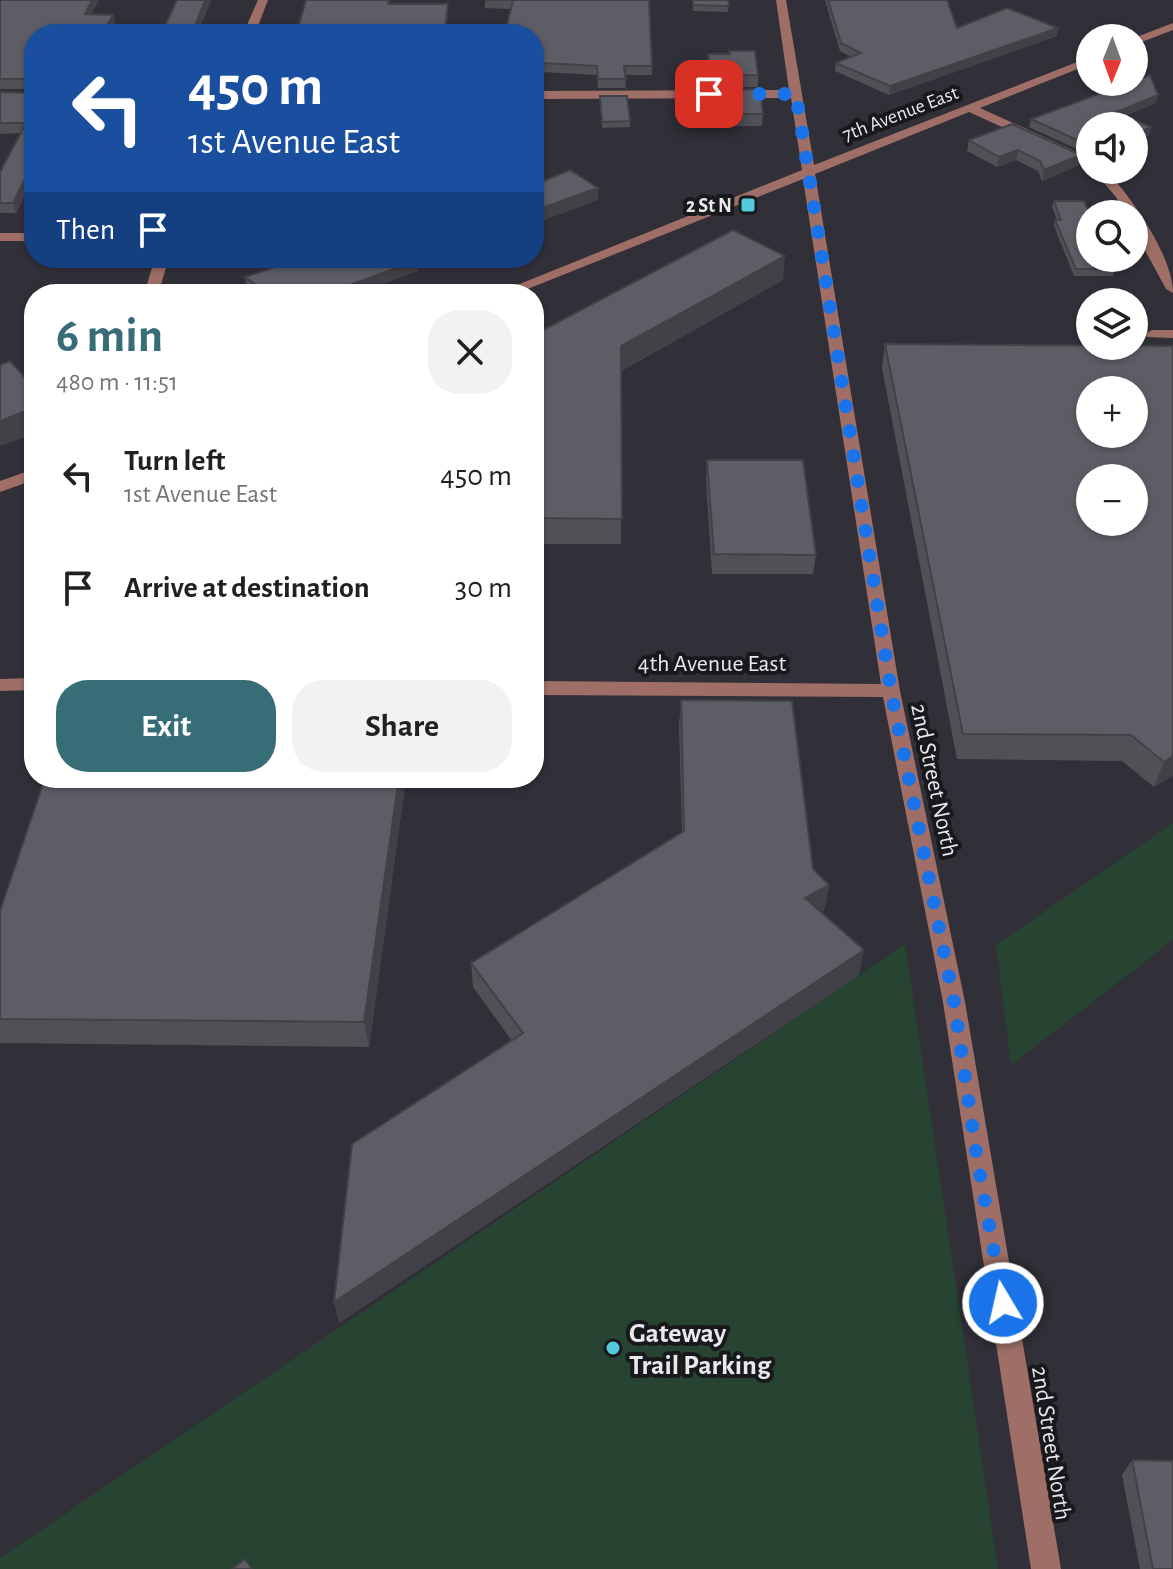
<!DOCTYPE html>
<meta charset="utf-8">
<style>
:root{--surface:#fff;--page:#f2f2f2;--text:#202124;--muted:#757577;--accent:#376d76}
body{margin:0;font-family:"Alegreya Sans",sans-serif;background:var(--page);color:var(--text);height:100vh;display:flex;flex-direction:column;font-size:30px;white-space:nowrap}
*{box-sizing:border-box;margin:0}
p{font-size:26px;color:var(--muted)}
.icon{flex:none;width:44px;height:44px;fill:none;stroke:currentColor;stroke-width:2;stroke-linecap:round;stroke-linejoin:round}
.map{position:relative;flex:1;overflow:hidden}
.side{position:absolute;left:24px;top:284px;width:520px;height:504px;display:flex;flex-direction:column;background:var(--surface);border-radius:32px;box-shadow:0 2px 6px #0004}
.side>*{flex:none}
.guide{position:absolute;left:24px;top:24px;width:520px;height:244px;border-radius:32px;box-shadow:0 2px 6px #0004;background:#1a4fa0;color:#fff;overflow:hidden}
.needle{width:52px;rotate:181deg}
.controls{position:absolute;left:1076px;top:24px;display:grid;gap:16px}
.controls a{display:grid;place-items:center;width:72px;height:72px;border-radius:50%;background:var(--surface);box-shadow:0 2px 6px #0004;font-size:40px}
.pin{position:absolute;display:grid;place-items:center;width:68px;height:68px;color:#fff;margin:-34px;border-radius:16px;box-shadow:0 4px 12px #0006}
.me{position:absolute;width:88px;margin:-44px;rotate:351deg;stroke-linejoin:round;filter:drop-shadow(0 0 6px #0008)}
.turn{display:flex;align-items:center;gap:28px;height:168px;padding:0 32px;font-size:36px}
.turn .icon{width:104px;height:104px;stroke-width:2.5}
.turn b{display:block;font-size:56px;line-height:68px}
.then{display:flex;align-items:center;height:76px;padding:0 32px;background:#0003;gap:16px;font-size:30px}
.round{display:grid;place-items:center;flex:none;width:84px;height:84px;border-radius:32px;background:var(--page)}
.head{display:flex;align-items:center;justify-content:space-between;height:136px;padding:0 32px}
h1{font-size:48px;font-weight:700;line-height:60px;color:var(--accent)}
.cta{display:flex;gap:16px;margin-top:auto;padding:16px 32px}
.cta a{flex:1;height:92px;border-radius:32px;background:var(--accent);color:#fff;font-size:32px;font-weight:700;line-height:92px;text-align:center}
.cta a+a{background:var(--page);color:var(--text)}
ul{padding:0;list-style:none}
li{display:flex;align-items:center;gap:24px;height:112px;padding:0 32px}
li div{flex:1}
li b{display:block;font-size:30px}
li em{font-style:normal}
.map>svg:first-child{display:block}
.green{fill:#264431}
.lines{fill:none;stroke-linecap:round;stroke-linejoin:round}
.minor{fill:#9f6f67;fill-rule:evenodd}
.wall{fill:#505057}
.shaded-wall{fill:#414147}
.building{fill:#5d5d65;stroke:#414147;stroke-width:2;fill-rule:evenodd}
.route{stroke:#1a73e8;stroke-width:14;stroke-dasharray:0 25.2}
.poi-dot{fill:#53cbda;stroke:#19191c;stroke-width:3}
.labels{text-anchor:middle;stroke-width:8;stroke-linejoin:round;paint-order:stroke}
.far-street-label{font-size:20px;fill:#e8e8ed;stroke:#19191c}
.far-poi-label{font-size:20px;font-weight:bold;fill:#e8e8ed;stroke:#19191c;text-anchor:end}
.street-label{font-size:24px;fill:#e8e8ed;stroke:#19191c}
.near-poi-label{font-size:28px;font-weight:bold;fill:#e8e8ed;stroke:#19191c;text-anchor:start}
</style>
<div class="map">
<svg width="1173" height="1569" viewBox="0 0 1173 1569">
<rect width="100%" height="100%" fill="#313038"/>
<!-- green -->
<g class="green">
<path d="M1173,823v117l-162,125 -15,-120z"/>
<path d="M905,944l93,625h-998v-11z"/>
</g>
<g class="lines">
<!-- minor -->
<g class="minor">
<path d="M258,0h10l-13,34h-12z"/>
<path d="M776,0h10l28,165 276,-108v7l-110,44 110,50v9l-121,-55 -154,62 85,517 65,311 96,567h-30l-88,-567 -60,-305 -349,-2v-14l347,3 -78,-505 -288,115h-20l307,-124 -11,-72 -257,1v-8l255,-1z"/>
<path d="M1173,23v7l-39,15v-7z"/>
<path d="M1093,170h13c25,27 67,86 67,123l-7,-4 -32,-59v-16h-9l-9,-17z"/>
<rect x="0" y="233" width="34" height="8"/>
<path d="M155,258h14l-11,36h-14z"/>
<path d="M1152,330h21v8l-26,-1 -2,-3z"/>
<path d="M34,469v11l-34,12v-11z"/>
<path d="M34,678v12l-34,1v-12z"/>
</g>
</g>
<!-- wall -->
<g class="wall">
<path d="M0,0l92,14 21,1 2,9 -81,10v143l-18,36h-16v-41l21,-39 -21,1v-42l31,1 1,-4h-32z"/>
<path d="M211,0l-14,34h-30l-2,-8z"/>
<path d="M485,0h164l3,75h-27l1,13h-28l-1,-13 -54,-3 -1,16 -31,-79 -26,-1z"/>
<path d="M693,0h35v12l-35,-1z"/>
<path d="M825,0h122l10,28 100,8 -168,59 -54,-24 1,-8 15,-6 -11,-6z"/>
<path d="M390,4h58v9l-3,21h-145l-1,-9z"/>
<path d="M708,54l50,21v12h-49z"/>
<path d="M710,90l53,24 -1,12h-51z"/>
<path d="M534,93h8l-1,39h-7z"/>
<path d="M600,96l30,25v6l-28,1z"/>
<path d="M1156,103l-31,13 26,11 -2,9 -59,-10v29l-61,-28 2,-8z"/>
<path d="M969,140l112,15 -2,10 -37,16 -4,-10 -22,-11 -19,7 -30,-16z"/>
<path d="M1054,201l60,68 -1,7h-39l-20,-50 1,-6h2l-5,-13z"/>
<path d="M418,260v11l-169,18 -2,-1 -2,-11z"/>
<path d="M783,280l-162,91v173h-84l-1,-26 4,-108h-6v-52h5z"/>
<path d="M885,344l288,2v429l-19,12 -32,-26 -165,-2 -75,-391z"/>
<path d="M707,460l109,95 -3,19h-101l-6,-95z"/>
<path d="M681,700l132,169 16,16 -5,25 -3,2 38,63 -520,348 -5,-21 178,-261 -39,-54 -2,-24 211,-131 -3,-106z"/>
<path d="M406,778l-37,269 -369,-4v-132z"/>
<path d="M1132,1460l41,109h-33l-18,-94z"/>
</g>
<!-- shaded-wall -->
<g class="shaded-wall">
<path d="M92,0h7l-12,24 -2,-10z"/>
<path d="M205,0h6l-15,34 -1,-8z"/>
<path d="M448,4v9l-3,21h-1z"/>
<path d="M113,15l2,9 -5,10h-8z"/>
<path d="M1058,28l-1,8 -168,59 1,-9z"/>
<path d="M543,72l-1,16 -8,2v-8z"/>
<path d="M1158,95l-2,8 -42,17 2,-8z"/>
<path d="M1151,127l-2,9 -15,6v-7z"/>
<path d="M1018,150l-2,10 -19,7 2,-10z"/>
<path d="M1081,155l-2,10 -37,16 2,-11z"/>
<path d="M34,161v16l-18,36 -3,-10z"/>
<path d="M598,188v12l-64,24v-13z"/>
<path d="M785,256l-2,24 -163,91 1,-25z"/>
<path d="M418,260v11l-61,23h-21l14,-9z"/>
<path d="M34,408v26l-34,12v-25z"/>
<path d="M1173,756v19l-19,12 10,-25z"/>
<path d="M399,778h7l-37,269 -5,-25z"/>
<path d="M829,885l-5,25 -23,13 4,-25z"/>
<path d="M864,950l-5,25 -520,348 -5,-21z"/>
</g>
<!-- building -->
<g class="building">
<path d="M0,0h92l-7,14 28,1 -11,19h-68v47l-3,-2h-31z"/>
<path d="M177,0h28l-10,26h-30z"/>
<path d="M306,0h83l-1,4h60l-4,30h-116l3,-9h-32z"/>
<path d="M485,0h164l3,66h-28l2,13h-28l-1,-13 -54,-3 -1,16 -8,3v-48h-29l8,-34z"/>
<path d="M693,0h35l1,6 -36,-1z"/>
<path d="M828,0h119l10,28 50,-20 51,20 -168,58 -54,-23 25,-10 -20,-10z"/>
<path d="M729,51h26l3,24 -48,1 -2,-22h22z"/>
<path d="M1150,75l8,20 -42,17 35,15 -17,8v-9h-44v20l-59,-27z"/>
<path d="M34,84v77l-21,42h-13v-31l26,-49h-26v-31l31,1z"/>
<path d="M760,89l3,25h-51l-2,-24z"/>
<path d="M534,93h8l-1,31h-7z"/>
<path d="M600,96h27l3,25 -28,1z"/>
<path d="M1012,124l69,31 -37,15 -4,-9 -22,-11 -19,7 -30,-17z"/>
<path d="M570,170l28,18 -64,23v-26z"/>
<path d="M1054,201h30l6,13v44h20l4,11h-38l-21,-49h6z"/>
<path d="M733,230l52,26 -164,90 1,173 -86,-1 5,-133h-7v-27h5l4,-28z"/>
<path d="M302,258h113l3,2 -68,25 3,3 -17,6h-98l19,-8 -12,-9z"/>
<path d="M885,344l288,2v410l-9,6 -33,-27 -168,-1zM1090,390h44v44h-44zM1090,478h44v44h-44z"/>
<path d="M10,361l24,27v20l-34,13v-56z"/>
<path d="M707,460h96l13,95 -102,-1z"/>
<path d="M681,700l111,1 21,168 16,16 -24,13 59,52 -530,352 18,-158 171,-111 -52,-70 213,-132z"/>
<path d="M45,778h354l-35,244 -364,-3v-108z"/>
<path d="M1132,1460l41,1v108h-20z"/>
<path d="M245,1559l7,10h-20z"/>
</g>
<g class="lines">
<!-- route -->
<path class="route" d="M709,94h87l95,597 63,311 22,150 27,151"/>
</g>
<!-- markers -->
<g class="poi-dot">
<rect x="740" y="197" width="16" height="16" rx="4"/>
<circle cx="613" cy="1348" r="8"/>
</g>
<g class="labels">
<!-- far-street labels -->
<g class="far-street-label">
<text transform="translate(900 113) rotate(-21)" y="7">7th Avenue East</text>
</g>
<!-- far-poi labels -->
<g class="far-poi-label">
<text x="732" y="212">2 St N</text>
</g>
<!-- street labels -->
<g class="street-label">
<text x="712" y="671">4th Avenue East</text>
<text transform="translate(935 780) rotate(78)" y="8">2nd Street North</text>
<text transform="translate(1052 1443) rotate(81)" y="8">2nd Street North</text>
</g>
<!-- near-poi labels -->
<g class="near-poi-label">
<text x="629" y="1342">Gateway<tspan x="629" dy="32">Trail Parking</tspan></text>
</g>
</g>
</svg>
<div class="controls">
<a><svg class="needle" viewBox="-14 -14 28 28"><path d="M0-13l5 13h-10z" fill="#e53935"/><path d="M0 13l5-13h-10z" fill="#757577"/></svg></a>
<a><svg class="icon" aria-label="sound" viewBox="0 0 24 24"><path d="M4 9h4l5-4v14l-5-4H4zM17 9q2 3 0 6"/></svg></a>
<a><svg class="icon" aria-label="search" viewBox="0 0 24 24"><circle cx="10" cy="10" r="6"/><path d="M15 15l6 6"/></svg></a>
<a><svg class="icon" aria-label="layers" viewBox="0 0 24 24"><path d="M12 4l9 5-9 5-9-5zM3 14l9 5 9-5"/></svg></a>
<a>+</a>
<a>−</a>
</div>
<div class="pin" style="left:709px;top:94px;background:#d93025"><svg class="icon" aria-label="arrive" viewBox="0 0 24 24"><path d="M6 21V4h12l-3 4 3 4H6"/></svg></div>
<svg class="me" style="left:1003px;top:1303px" viewBox="-20 -20 40 40"><circle r="17" fill="#1a73e8" stroke="#fff" stroke-width="3"/><path d="M0-11L8 9 0 5-8 9z" fill="#fff"/></svg>
<div class="guide">
<div class="turn"><svg class="icon" aria-label="left" viewBox="0 0 24 24"><path d="M17 20v-9H6M10 6l-5 5 5 5"/></svg><div><b>450 m</b>1st Avenue East</div></div>
<div class="then">Then<svg class="icon" aria-label="arrive" viewBox="0 0 24 24"><path d="M6 21V4h12l-3 4 3 4H6"/></svg></div>
</div>
<section class="side">
<div class="head"><div><h1>6 min</h1><p>480 m · 11:51</p></div><a class="round"><svg class="icon" aria-label="close" viewBox="0 0 24 24"><path d="M6 6l12 12M18 6L6 18"/></svg></a></div>
<ul>
<li><svg class="icon" aria-label="left" viewBox="0 0 24 24"><path d="M17 20v-9H6M10 6l-5 5 5 5"/></svg><div><b>Turn left</b><p>1st Avenue East</p></div><em>450 m</em></li>
<li><svg class="icon" aria-label="arrive" viewBox="0 0 24 24"><path d="M6 21V4h12l-3 4 3 4H6"/></svg><div><b>Arrive at destination</b></div><em>30 m</em></li>
</ul>
<div class="cta"><a>Exit</a><a>Share</a></div>
</section>
</div>
